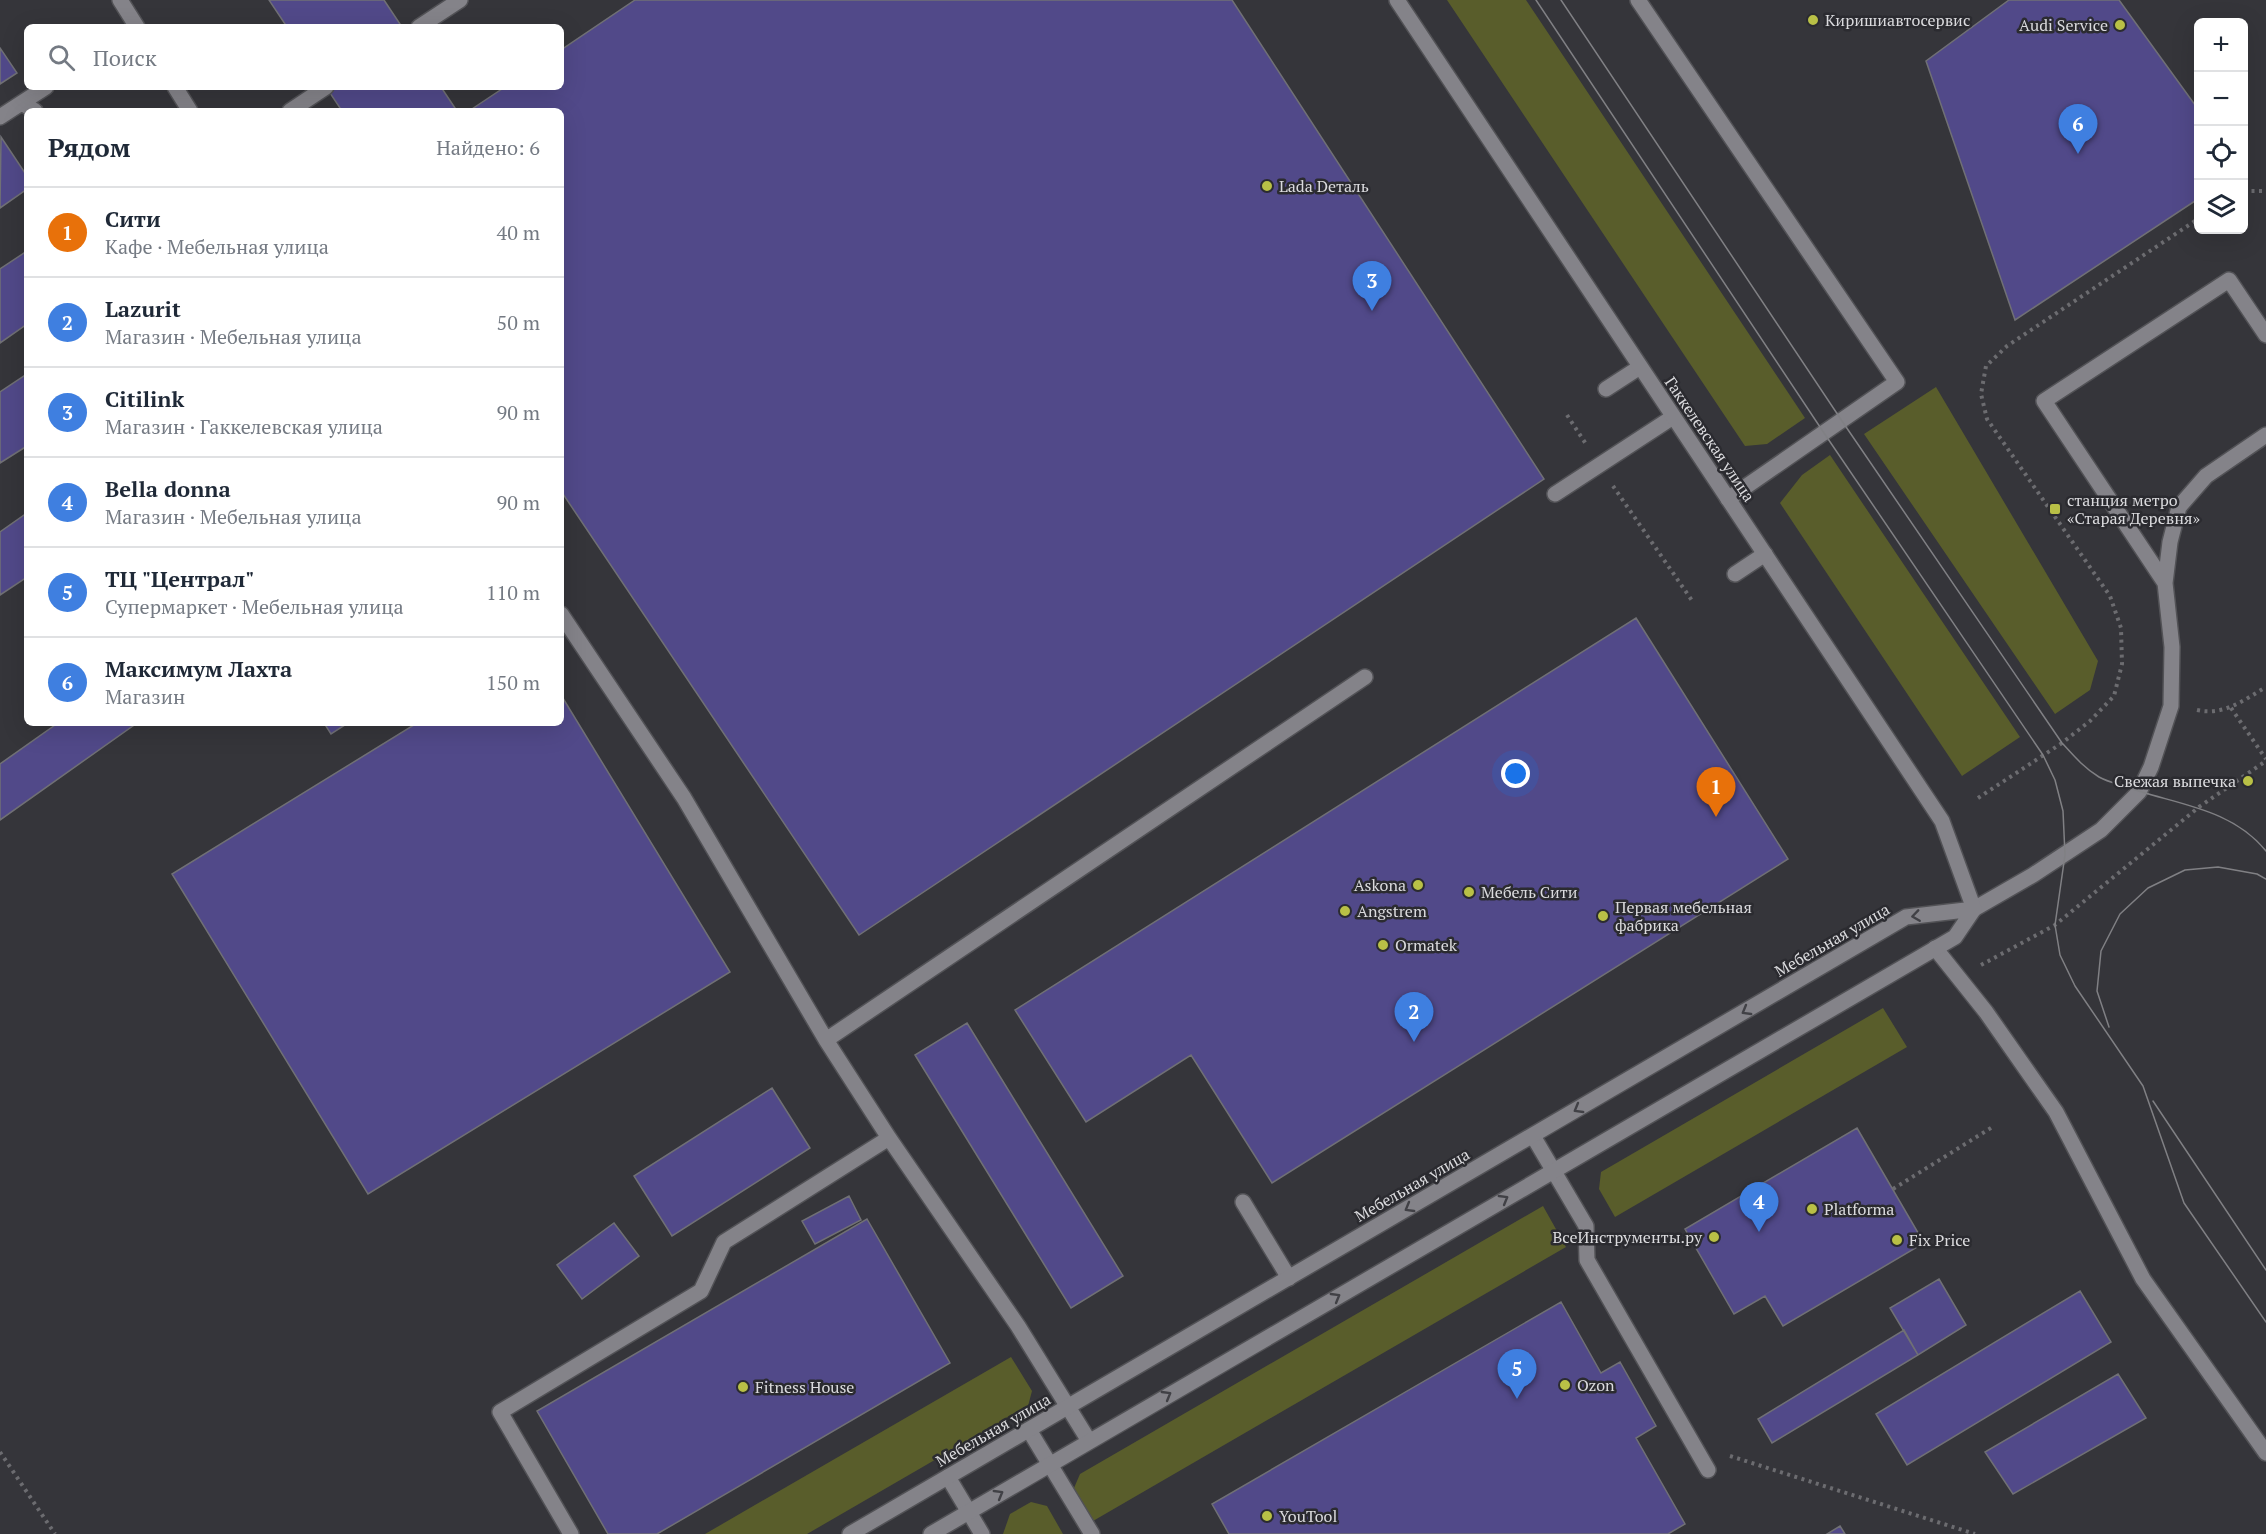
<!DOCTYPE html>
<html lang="ru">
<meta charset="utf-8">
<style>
:root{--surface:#fff;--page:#f2f2f3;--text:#1f2937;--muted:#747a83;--line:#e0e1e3;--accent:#ea580c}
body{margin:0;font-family:"PT Serif",serif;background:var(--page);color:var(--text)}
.controls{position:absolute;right:18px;top:18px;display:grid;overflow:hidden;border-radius:9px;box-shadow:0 6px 24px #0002}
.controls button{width:54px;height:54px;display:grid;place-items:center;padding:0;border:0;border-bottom:2px solid var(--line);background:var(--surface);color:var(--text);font:30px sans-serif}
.you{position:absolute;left:1516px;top:774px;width:21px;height:21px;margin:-15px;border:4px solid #fff;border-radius:50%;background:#1a73e8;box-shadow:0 0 0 9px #1a73e833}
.badge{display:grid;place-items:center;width:39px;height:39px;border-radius:50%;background:var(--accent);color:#fff;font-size:20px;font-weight:700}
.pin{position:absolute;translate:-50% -50px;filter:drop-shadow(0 2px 3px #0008)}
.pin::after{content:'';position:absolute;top:32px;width:21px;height:18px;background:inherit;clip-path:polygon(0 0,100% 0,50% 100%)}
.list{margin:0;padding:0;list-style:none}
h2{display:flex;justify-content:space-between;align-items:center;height:78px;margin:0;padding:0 24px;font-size:26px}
h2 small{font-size:20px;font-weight:400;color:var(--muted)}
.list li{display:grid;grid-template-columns:39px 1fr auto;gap:18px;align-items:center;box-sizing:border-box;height:90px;padding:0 24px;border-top:2px solid var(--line)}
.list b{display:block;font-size:22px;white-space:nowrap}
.list p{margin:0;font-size:20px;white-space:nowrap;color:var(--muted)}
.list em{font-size:20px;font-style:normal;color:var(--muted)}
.icon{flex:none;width:33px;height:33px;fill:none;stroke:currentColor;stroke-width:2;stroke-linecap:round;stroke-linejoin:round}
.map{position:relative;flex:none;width:2266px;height:1534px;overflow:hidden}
.search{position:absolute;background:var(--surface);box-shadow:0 6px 24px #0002;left:24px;top:24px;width:540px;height:66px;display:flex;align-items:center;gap:15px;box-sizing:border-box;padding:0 21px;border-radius:9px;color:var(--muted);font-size:22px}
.panel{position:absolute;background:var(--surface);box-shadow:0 6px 24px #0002;left:24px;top:108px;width:540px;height:618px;border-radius:9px}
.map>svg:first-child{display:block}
</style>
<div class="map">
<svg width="2266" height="1534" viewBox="0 0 2266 1534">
<rect width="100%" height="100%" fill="#35353a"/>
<!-- green -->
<path fill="#595d2b" d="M1447 0H1526L1805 418 1767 444 1745 446Z
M1936 387 2098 661 2090 690 2055 714 1864 434Z
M1830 455 2020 737 1962 776 1780 503 1802 475Z
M1883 1008 1907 1047 1615 1217 1599 1189 1601 1172Z
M1543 1206 1566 1247 1093 1521 1074 1488 1080 1474Z
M1011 1357 1032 1391 1028 1406 807 1534H705Z
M1031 1502 1047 1506 1063 1534H1003L1010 1514Z"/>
<!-- building -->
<path fill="#514989" stroke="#707075" stroke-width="1.5" d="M269 0H384L402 27H287Z
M635 0H1232L1544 479 859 935 561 491V111H469L505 87H561V50Z
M2009 0H2119L2198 109V199L2015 320 1926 61Z
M0 48 17 73 0 84Z
M326 87H441L457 111H342Z
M1 137 27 176V189L0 208Z
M27 251V324L0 343V269Z
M27 374V446L0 463V392Z
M27 513V577L0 595V532Z
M1636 618 1788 859 1272 1183 1191 1055 1086 1122 1015 1010Z
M561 695 730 972 368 1194 172 874 417 723H561Z
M58 723H137L0 820V764Z
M324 723H348L331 734Z
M967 1023 1123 1276 1071 1308 915 1055Z
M772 1088 810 1148 672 1236 634 1176Z
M1857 1128 1924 1243 1783 1326 1765 1296 1734 1314 1685 1229Z
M849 1196 861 1220 815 1244 802 1221Z
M867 1219 950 1363 657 1534H608L537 1411Z
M614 1223 639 1256 582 1299 557 1265Z
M1939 1279 1966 1325 1918 1355 1890 1308Z
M2080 1291 2111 1342 1907 1465 1876 1414Z
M1561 1302 1601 1373 1620 1362 1656 1426 1636 1438 1685 1524 1668 1534H1229L1212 1504Z
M1904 1330 1918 1355 1772 1443 1758 1419Z
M2118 1374 2146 1418 2013 1494 1985 1452Z
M1840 1526 1845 1534H1827Z"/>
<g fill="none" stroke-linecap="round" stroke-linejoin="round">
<defs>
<path id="service" d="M120 0 137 27
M1638 0 1897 382 1728 499
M419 27 460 0
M175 87 190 111
M22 103 35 111
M290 111 326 87
M0 117 46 87
M1606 389 1640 367
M1555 494 1673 417
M1735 574 1765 554
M2165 583 2044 401 2229 280 2266 335
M561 614 684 798 826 1040 889 1138 1018 1326 1089 1441
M1974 909 2033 875 2101 830 2139 792 2151 767 2171 706 2172 647 2165 583 2170 542 2179 507 2206 476 2266 435
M1935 948 1986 1012 2056 1112 2143 1279 2266 1453
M826 1040 1365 677
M1533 1136 1586 1226 1587 1260 1708 1470
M1243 1202 1289 1278
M1029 1430 1092 1534
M948 1477 982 1534
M571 1534 500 1412 701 1291 724 1242 889 1138"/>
<path id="tertiary" d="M1397 0 1942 821 1974 909
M850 1534 1906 917 1974 909
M931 1534 1955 937 1974 909"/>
</defs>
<!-- service casing -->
<use href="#service" stroke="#525256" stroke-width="18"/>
<!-- tertiary casing -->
<use href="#tertiary" stroke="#525256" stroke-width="18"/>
<!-- path -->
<path stroke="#6c6c70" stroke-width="4" stroke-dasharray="3 4.5" stroke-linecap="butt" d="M2244 191H2266
M1567 415 1586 444
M1613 486 1693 602
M2231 708 2266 759
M2197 710C2224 716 2244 700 2266 687
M1978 798 2062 743 2090 721 2114 696 2122 664 2121 628 2110 596 1987 419 1981 394 1986 366 2007 346 2198 219
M1981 965 2055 925 2199 807 2266 761
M1893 1189 1994 1126
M0 1452 55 1534
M1730 1456 1975 1534"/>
<!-- service -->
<use href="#service" stroke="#848389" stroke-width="15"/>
<!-- tertiary -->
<use href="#tertiary" stroke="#848389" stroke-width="15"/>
<!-- tram -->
<path stroke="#808084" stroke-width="1.5" d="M1536 0 1824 433 2043 755 2055 780 2063 811 2065 855 2055 925 2060 955 2075 986 2143 1086 2184 1203 2266 1322
M1561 0 1842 421 2062 743C2073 755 2084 768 2099 777 2106 781 2114 783 2121 785 2170 804 2230 806 2266 851
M2109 1027 2097 991 2101 951 2120 914 2148 888 2185 870 2218 867 2257 874 2266 879
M2153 1101 2266 1270"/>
</g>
<!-- one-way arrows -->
<defs><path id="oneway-chevron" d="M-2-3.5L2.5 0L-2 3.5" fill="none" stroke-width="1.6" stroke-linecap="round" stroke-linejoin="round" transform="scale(1.5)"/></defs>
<g stroke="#414146">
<use href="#oneway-chevron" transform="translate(1916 916) rotate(172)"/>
<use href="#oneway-chevron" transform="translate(1746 1011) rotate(150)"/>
<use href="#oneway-chevron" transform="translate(1578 1109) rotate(150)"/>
<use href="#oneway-chevron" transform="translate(1504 1199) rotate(-30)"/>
<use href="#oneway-chevron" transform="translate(1409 1208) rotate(150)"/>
<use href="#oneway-chevron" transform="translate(1336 1297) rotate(-30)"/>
<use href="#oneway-chevron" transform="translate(1167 1395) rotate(-30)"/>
<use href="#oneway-chevron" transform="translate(999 1494) rotate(-30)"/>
</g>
<!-- markers -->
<g fill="#b9c046" stroke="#2b2b30" stroke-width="2">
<circle cx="1813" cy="20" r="6"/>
<circle cx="2120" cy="25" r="6"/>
<circle cx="1267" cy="186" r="6"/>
<rect x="2049" y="503" width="12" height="12" rx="3"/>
<circle cx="2248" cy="781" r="6"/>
<circle cx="1418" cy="885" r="6"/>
<circle cx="1469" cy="892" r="6"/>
<circle cx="1345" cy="911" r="6"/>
<circle cx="1603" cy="916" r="6"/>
<circle cx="1383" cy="945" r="6"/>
<circle cx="1812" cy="1209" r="6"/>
<circle cx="1714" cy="1237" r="6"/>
<circle cx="1897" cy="1240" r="6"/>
<circle cx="1565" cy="1385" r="6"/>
<circle cx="743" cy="1387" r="6"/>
<circle cx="1267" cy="1516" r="6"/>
</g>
<g text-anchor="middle" stroke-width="5" stroke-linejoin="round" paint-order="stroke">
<!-- poi labels -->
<g font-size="16" fill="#dbdbde" stroke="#2b2b30" text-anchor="start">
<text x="1825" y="26">Киришиавтосервис</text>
<text x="2108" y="31" text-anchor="end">Audi Service</text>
<text x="1279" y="192">Lada Dеталь</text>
<text x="2067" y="506">станция метро<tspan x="2067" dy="18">«Старая Деревня»</tspan></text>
<text x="2236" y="787" text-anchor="end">Свежая выпечка</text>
<text x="1406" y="891" text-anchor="end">Askona</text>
<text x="1481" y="898">Мебель Сити</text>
<text x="1615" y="913">Первая мебельная<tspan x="1615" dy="18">фабрика</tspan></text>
<text x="1357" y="917">Angstrem</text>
<text x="1395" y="951">Ormatek</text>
<text x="1824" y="1215">Platforma</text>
<text x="1702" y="1243" text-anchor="end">ВсеИнструменты.ру</text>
<text x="1909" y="1246">Fix Price</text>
<text x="1577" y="1391">Ozon</text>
<text x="755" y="1393">Fitness House</text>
<text x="1279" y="1522">YouTool</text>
</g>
<!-- street labels -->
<g font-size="16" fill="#dbdbde" stroke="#2b2b30">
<text transform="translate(1710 439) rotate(56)" y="6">Гаккелевская улица</text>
<text transform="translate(1832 940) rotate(-30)" y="6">Мебельная улица</text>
<text transform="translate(1412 1185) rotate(-30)" y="6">Мебельная улица</text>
<text transform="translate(993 1430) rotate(-30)" y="6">Мебельная улица</text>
</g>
</g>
</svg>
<div class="controls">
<button>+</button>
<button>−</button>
<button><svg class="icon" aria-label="locate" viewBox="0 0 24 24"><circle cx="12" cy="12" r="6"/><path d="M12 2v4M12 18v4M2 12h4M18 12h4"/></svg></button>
<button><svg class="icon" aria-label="layers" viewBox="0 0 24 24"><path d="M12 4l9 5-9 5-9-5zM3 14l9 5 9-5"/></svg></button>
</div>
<div class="you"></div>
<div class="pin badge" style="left:1716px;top:817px;background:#e8710a">1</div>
<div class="pin badge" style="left:1414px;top:1042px;background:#3f7fe0">2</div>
<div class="pin badge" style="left:1372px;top:311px;background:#3f7fe0">3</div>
<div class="pin badge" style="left:1759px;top:1232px;background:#3f7fe0">4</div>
<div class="pin badge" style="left:1517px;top:1399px;background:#3f7fe0">5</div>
<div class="pin badge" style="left:2078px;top:154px;background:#3f7fe0">6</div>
<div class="search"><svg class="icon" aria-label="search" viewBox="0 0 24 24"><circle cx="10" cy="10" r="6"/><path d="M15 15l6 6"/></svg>Поиск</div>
<section class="panel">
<h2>Рядом<small>Найдено: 6</small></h2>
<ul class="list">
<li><span class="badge" style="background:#e8710a">1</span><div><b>Сити</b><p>Кафе · Мебельная улица</p></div><em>40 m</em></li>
<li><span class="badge" style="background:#3f7fe0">2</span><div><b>Lazurit</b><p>Магазин · Мебельная улица</p></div><em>50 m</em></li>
<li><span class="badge" style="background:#3f7fe0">3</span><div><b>Citilink</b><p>Магазин · Гаккелевская улица</p></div><em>90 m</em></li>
<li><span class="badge" style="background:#3f7fe0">4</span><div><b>Bella donna</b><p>Магазин · Мебельная улица</p></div><em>90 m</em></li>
<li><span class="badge" style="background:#3f7fe0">5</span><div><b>ТЦ &quot;Централ&quot;</b><p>Супермаркет · Мебельная улица</p></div><em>110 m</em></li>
<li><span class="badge" style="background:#3f7fe0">6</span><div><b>Максимум Лахта</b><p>Магазин</p></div><em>150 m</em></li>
</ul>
</section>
</div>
